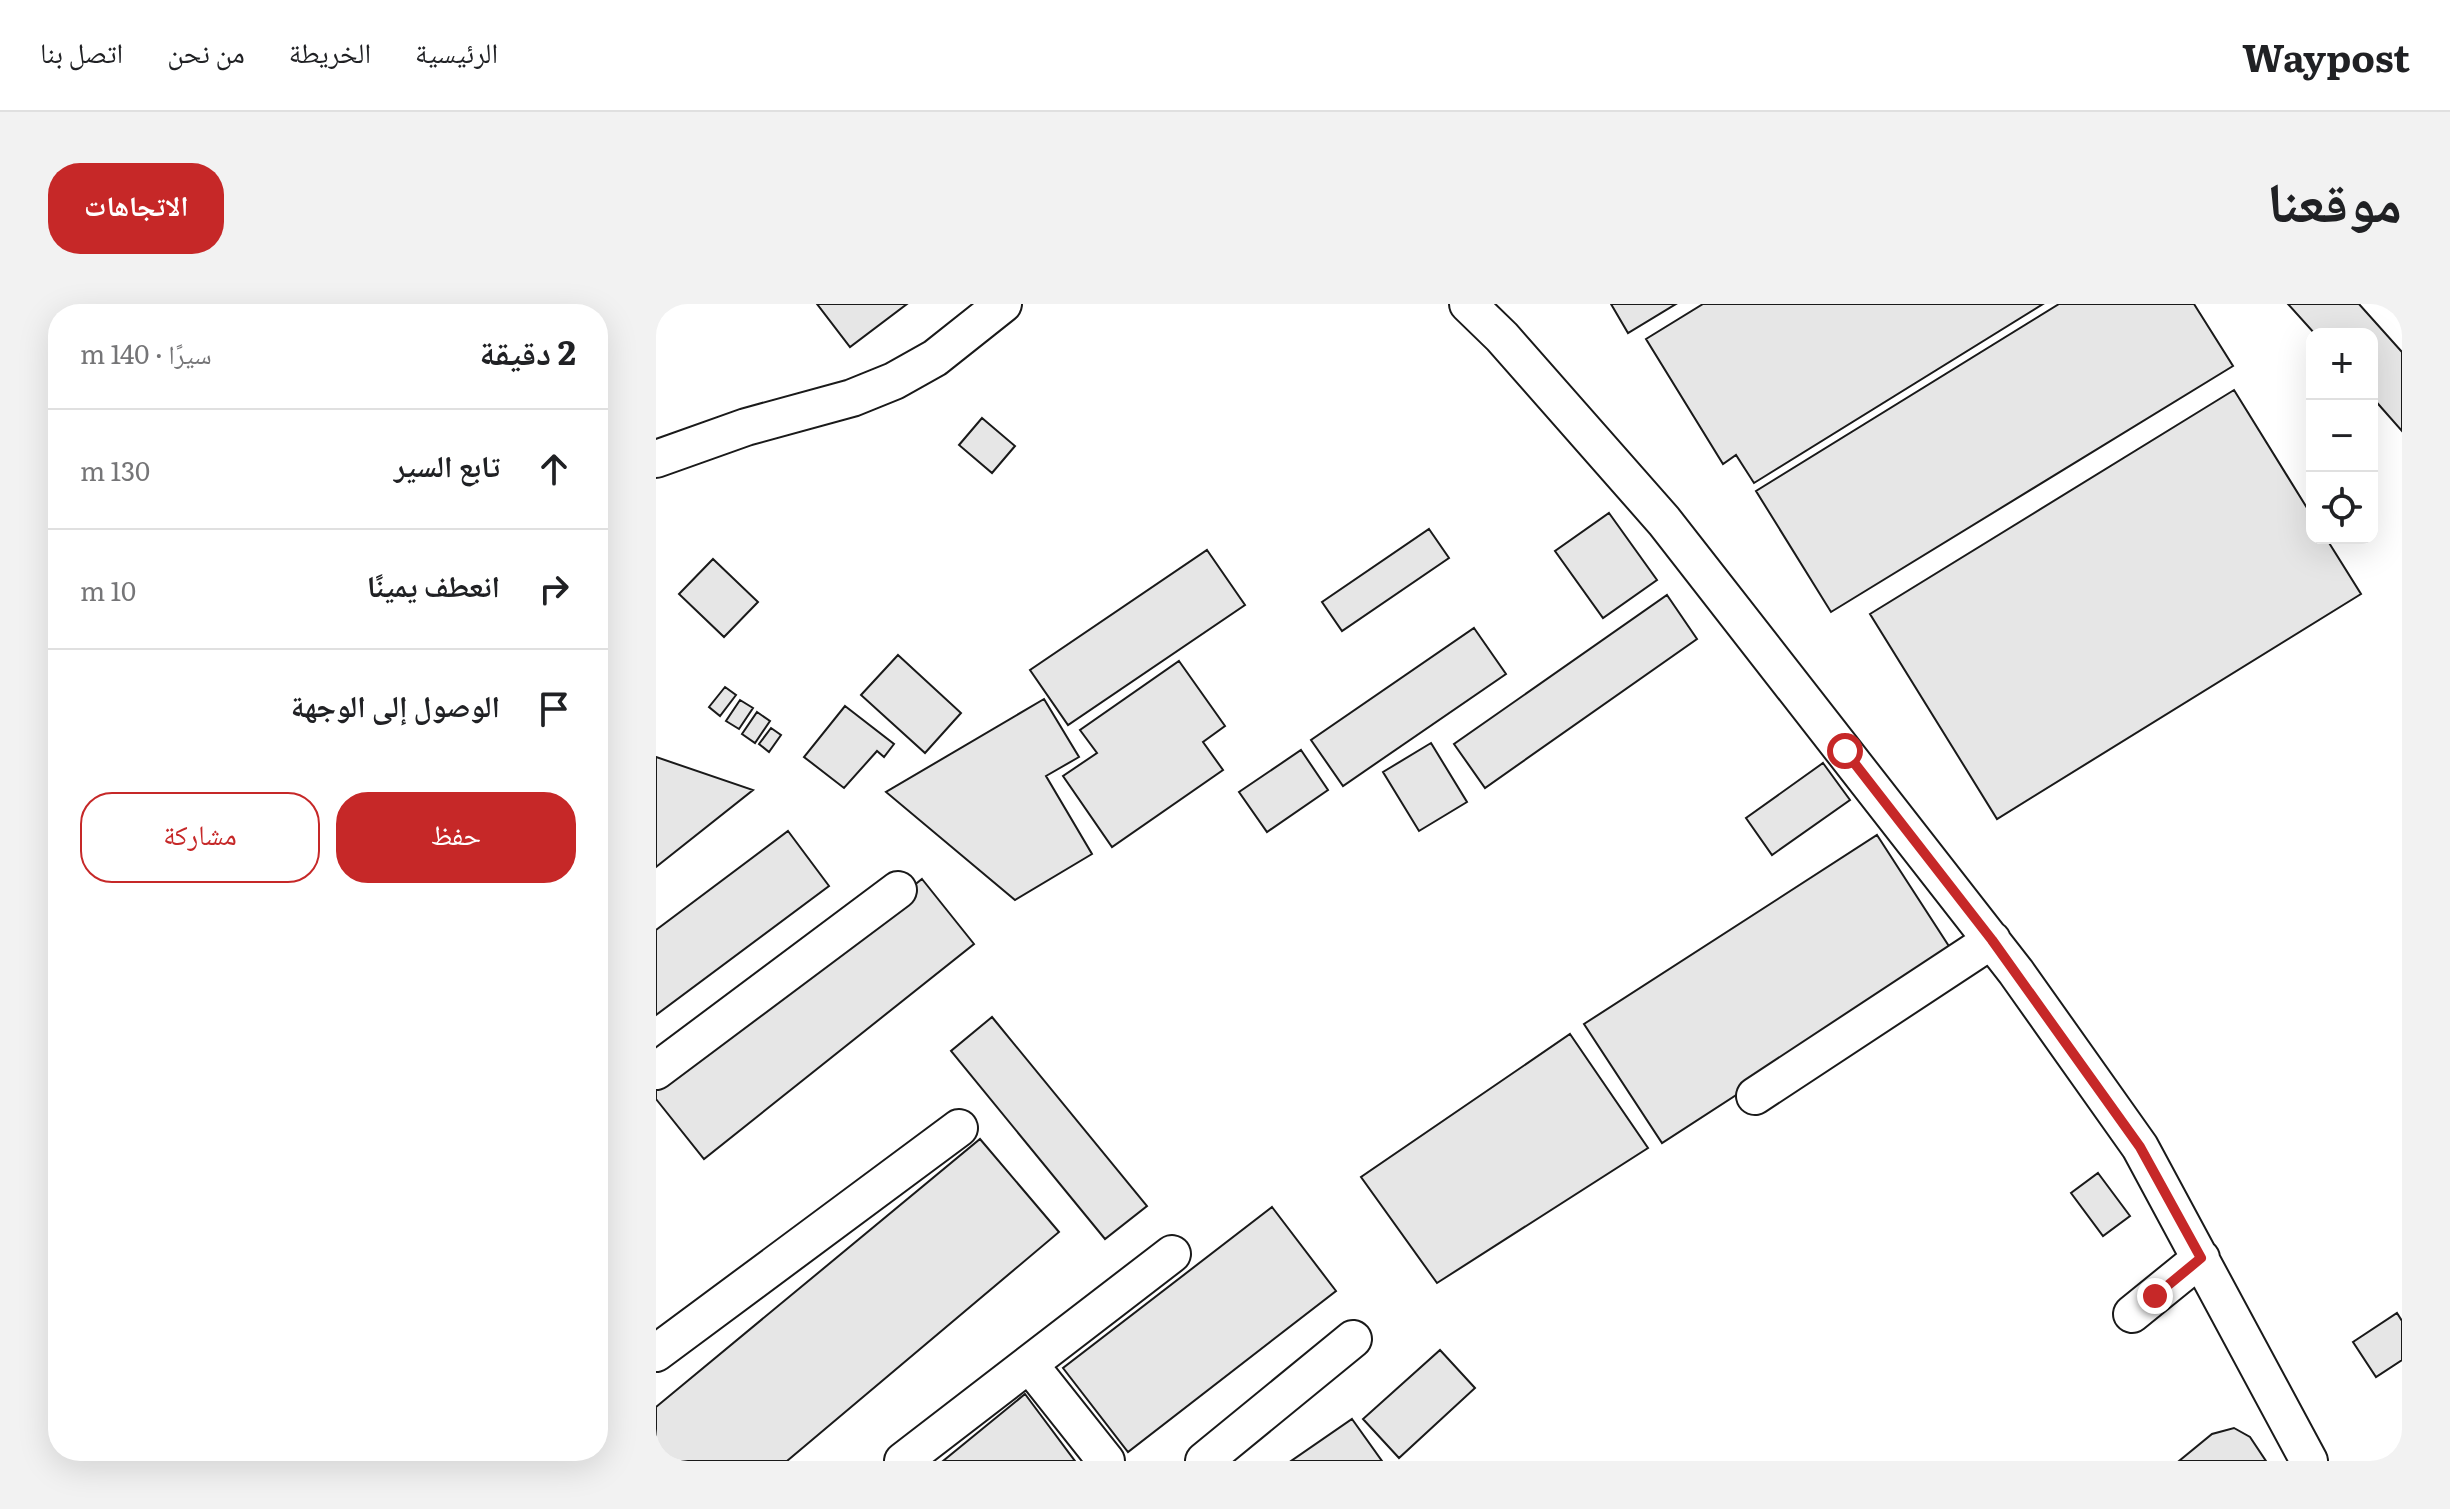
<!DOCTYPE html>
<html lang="ar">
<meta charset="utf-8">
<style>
:root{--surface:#fff;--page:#f2f2f2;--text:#202124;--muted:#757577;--line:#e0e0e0;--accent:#c62828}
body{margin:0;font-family:Literata,"Noto Naskh Arabic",serif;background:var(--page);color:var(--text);direction:rtl}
.controls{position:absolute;right:24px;top:24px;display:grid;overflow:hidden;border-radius:16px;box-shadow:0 8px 32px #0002}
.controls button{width:72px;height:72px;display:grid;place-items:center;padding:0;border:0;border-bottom:2px solid var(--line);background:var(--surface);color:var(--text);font:40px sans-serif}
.stop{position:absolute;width:24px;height:24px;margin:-18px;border:6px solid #c62828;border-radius:50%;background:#fff}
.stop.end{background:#c62828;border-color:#fff;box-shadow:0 2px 8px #0008}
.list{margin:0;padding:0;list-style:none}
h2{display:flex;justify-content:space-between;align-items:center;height:104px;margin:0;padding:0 32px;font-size:34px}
h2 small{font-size:26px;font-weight:400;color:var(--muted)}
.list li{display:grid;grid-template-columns:52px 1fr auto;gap:24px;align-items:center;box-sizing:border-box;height:120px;padding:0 32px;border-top:2px solid var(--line)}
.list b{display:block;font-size:30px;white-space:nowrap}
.list em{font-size:26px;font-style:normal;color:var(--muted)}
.actions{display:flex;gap:16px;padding:24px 32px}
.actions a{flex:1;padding:18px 0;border:2px solid var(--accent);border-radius:32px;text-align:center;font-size:28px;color:var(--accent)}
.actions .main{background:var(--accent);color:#fff}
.icon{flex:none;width:44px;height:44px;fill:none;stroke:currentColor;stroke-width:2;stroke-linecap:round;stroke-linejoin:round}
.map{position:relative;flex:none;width:1746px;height:1157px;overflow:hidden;direction:ltr;border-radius:32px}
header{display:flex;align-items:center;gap:48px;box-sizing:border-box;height:112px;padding:0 40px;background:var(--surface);border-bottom:2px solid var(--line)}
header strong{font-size:38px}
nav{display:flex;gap:44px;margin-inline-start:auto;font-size:28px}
.intro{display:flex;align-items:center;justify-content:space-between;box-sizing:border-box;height:192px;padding:0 48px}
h1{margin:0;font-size:56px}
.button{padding:20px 36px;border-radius:32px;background:var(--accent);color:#fff;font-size:28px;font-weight:700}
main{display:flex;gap:48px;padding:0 48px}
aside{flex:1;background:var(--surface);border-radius:32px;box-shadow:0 8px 32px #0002}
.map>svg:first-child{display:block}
</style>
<header>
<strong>Waypost</strong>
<nav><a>الرئيسية</a><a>الخريطة</a><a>من نحن</a><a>اتصل بنا</a></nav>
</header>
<div class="intro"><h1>موقعنا</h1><a class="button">الاتجاهات</a></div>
<main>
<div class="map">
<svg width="1746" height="1157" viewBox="0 0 1746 1157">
<rect width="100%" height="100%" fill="#fff"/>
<!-- building -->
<path fill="#e6e6e6" stroke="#1a1a1a" stroke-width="2" d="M161 0H251L194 43Z
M955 0H1020L972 29Z
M1047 0H1387L1098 179 1080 151 1067 160 990 35Z
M1403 0H1538L1577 62 1175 308 1100 187Z
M1632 0H1703L1746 48V127L1716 93V30H1659Z
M1578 86 1656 212V234H1670L1705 290 1341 515 1214 310Z
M326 114 359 142 336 169 303 141Z
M953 209 1001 276 947 314 899 247Z
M773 225 793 254 686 327 666 298Z
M551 246 589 301 412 421 374 366Z
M57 255 102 298 68 333 23 290Z
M1011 291 1041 335 829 484 798 440Z
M818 324 850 370 687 482 655 436Z
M242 351 305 409 269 449 205 391Z
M523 357 569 422 547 438 567 466 456 543 407 472 441 449 424 426Z
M69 383 80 391 64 412 53 403Z
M388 395 423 453 390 472 436 550 359 596 230 488Z
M84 396 97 404 83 425 70 417Z
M189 402 238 440 228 453 221 447 188 484 148 453Z
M101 408 114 417 99 439 86 430Z
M115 424 125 431 113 448 103 440Z
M775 439 811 498 763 527 727 468Z
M645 446 672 486 611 528 583 488Z
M0 453 97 486 0 563Z
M1167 459 1194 496 1116 551 1090 514Z
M132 527 173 582 0 711V626Z
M1221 531 1298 650 1006 839 928 720Z
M266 575 318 640 48 855 0 795V786Z
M336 713 491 902 449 935 295 747Z
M914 730 992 844 781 979 705 873Z
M324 835 403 928 131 1157H0V1103Z
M1442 869 1474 912 1447 932 1415 889Z
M616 903 680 987 472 1148 407 1064Z
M1741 1009 1746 1017V1056L1720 1073 1697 1038Z
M784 1046 819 1084 743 1154 707 1115Z
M369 1090 419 1157H287Z
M696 1115 726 1157H635Z
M1578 1124 1594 1133 1610 1157H1523L1556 1130Z"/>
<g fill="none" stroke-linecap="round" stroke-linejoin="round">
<defs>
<path id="minor" d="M812 0 846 33 1008 217 1360 668 1484 843 1653 1157
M0 155 90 123 196 94 238 77 279 54 347 0
M0 767 242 586
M1099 792 1336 636
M1476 1010 1545 954
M0 1049 303 824
M373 1060 450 1157
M247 1157 516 950
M548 1157 697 1035"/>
</defs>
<!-- minor casing -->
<use href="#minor" stroke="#1a1a1a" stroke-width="40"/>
<!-- minor -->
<use href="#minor" stroke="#fff" stroke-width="36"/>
</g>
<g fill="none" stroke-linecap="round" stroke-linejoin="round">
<!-- route -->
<path stroke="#c62828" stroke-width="10" d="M1189 447 1336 636 1484 843 1545 954 1499 992"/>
</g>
</svg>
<div class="controls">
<button>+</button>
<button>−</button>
<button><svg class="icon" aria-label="locate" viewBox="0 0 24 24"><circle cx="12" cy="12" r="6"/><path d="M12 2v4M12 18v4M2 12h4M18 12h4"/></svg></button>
</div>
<div class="stop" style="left:1189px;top:447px"></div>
<div class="stop end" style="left:1499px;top:992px"></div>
</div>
<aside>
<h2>2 دقيقة<small>سيرًا · 140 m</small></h2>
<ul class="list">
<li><svg class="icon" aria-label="ahead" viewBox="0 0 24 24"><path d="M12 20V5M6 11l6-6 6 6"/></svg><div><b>تابع السير</b></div><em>130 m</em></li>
<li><svg class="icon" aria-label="right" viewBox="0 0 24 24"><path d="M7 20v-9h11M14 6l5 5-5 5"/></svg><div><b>انعطف يمينًا</b></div><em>10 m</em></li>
<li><svg class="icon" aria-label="arrive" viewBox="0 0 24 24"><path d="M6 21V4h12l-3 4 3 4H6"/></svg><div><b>الوصول إلى الوجهة</b></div></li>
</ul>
<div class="actions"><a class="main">حفظ</a><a>مشاركة</a></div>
</aside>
</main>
